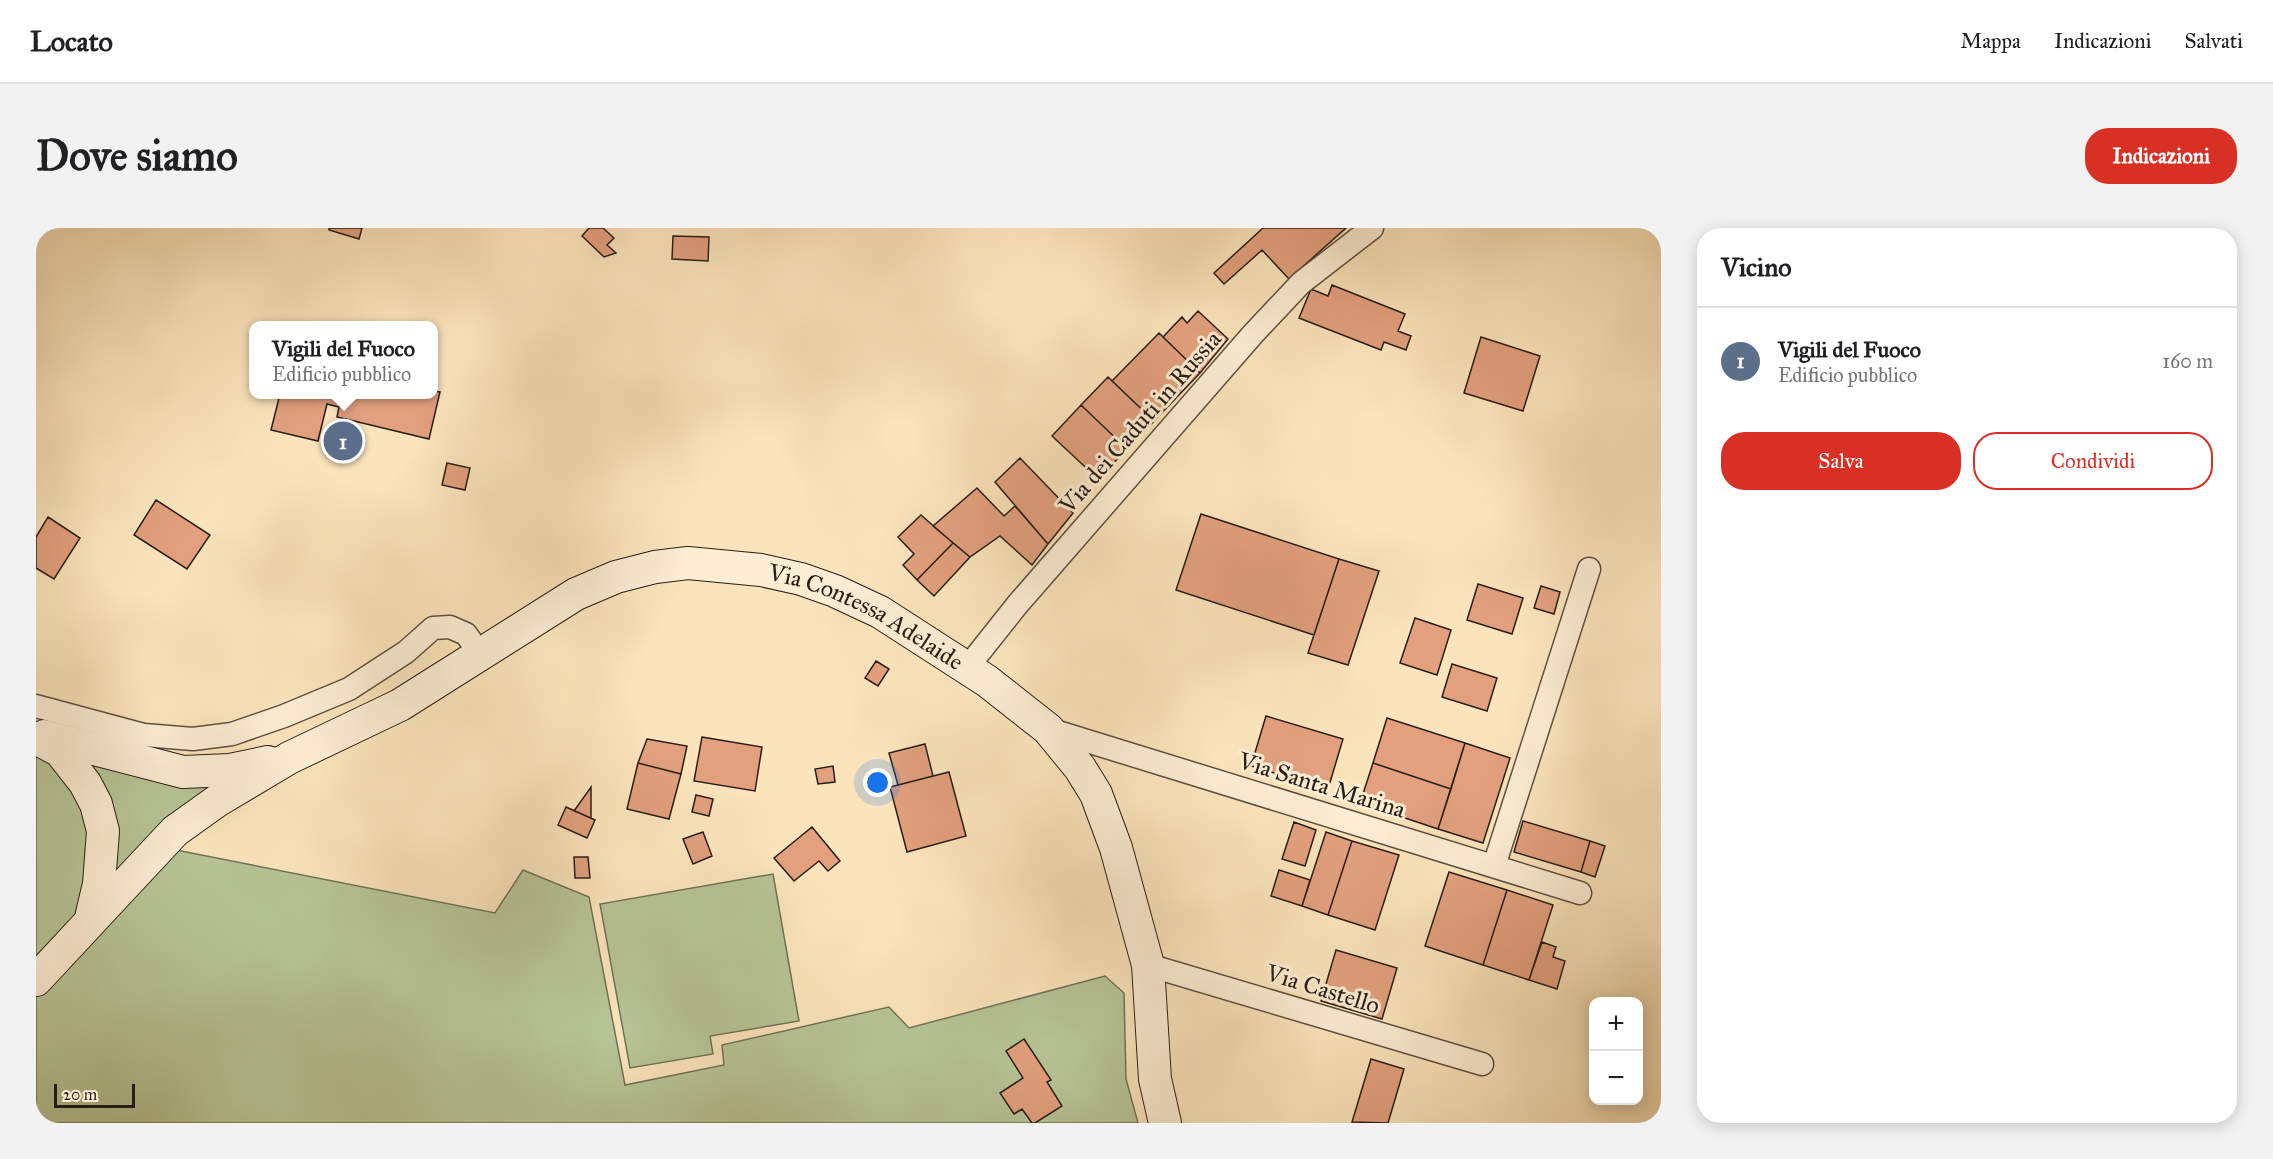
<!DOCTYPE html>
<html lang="it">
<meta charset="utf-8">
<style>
:root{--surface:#fff;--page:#f2f2f2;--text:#202124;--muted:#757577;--line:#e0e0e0;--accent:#d93025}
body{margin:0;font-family:"IM FELL Great Primer",serif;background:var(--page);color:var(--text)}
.controls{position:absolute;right:18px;bottom:18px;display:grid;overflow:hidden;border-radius:12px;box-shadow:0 3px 15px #0003}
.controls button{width:54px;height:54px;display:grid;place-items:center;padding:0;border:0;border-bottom:2px solid var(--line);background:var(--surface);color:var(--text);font:30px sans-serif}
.scale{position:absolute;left:18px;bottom:15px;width:81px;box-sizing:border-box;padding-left:6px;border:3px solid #281e16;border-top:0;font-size:16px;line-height:21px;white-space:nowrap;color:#281e16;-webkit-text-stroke:4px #fcedd3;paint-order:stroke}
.you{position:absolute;left:842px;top:555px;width:21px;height:21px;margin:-15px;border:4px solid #fff;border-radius:50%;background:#1a73e8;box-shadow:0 0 0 9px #1a73e833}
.badge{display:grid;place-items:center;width:39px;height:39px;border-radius:50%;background:var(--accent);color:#fff;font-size:20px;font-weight:700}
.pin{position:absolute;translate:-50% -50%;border:3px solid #fff;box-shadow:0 2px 6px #0006}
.popup{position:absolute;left:213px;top:93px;width:189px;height:78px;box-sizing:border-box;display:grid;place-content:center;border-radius:12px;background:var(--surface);filter:drop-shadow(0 2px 4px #0005);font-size:20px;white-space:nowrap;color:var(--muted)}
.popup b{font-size:22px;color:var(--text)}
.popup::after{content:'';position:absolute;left:50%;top:100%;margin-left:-12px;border:12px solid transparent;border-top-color:var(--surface)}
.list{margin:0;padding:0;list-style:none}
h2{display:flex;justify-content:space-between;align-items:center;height:78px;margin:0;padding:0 24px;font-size:26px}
h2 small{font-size:20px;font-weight:400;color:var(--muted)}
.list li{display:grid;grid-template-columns:39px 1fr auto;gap:18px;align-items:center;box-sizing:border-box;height:108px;padding:0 24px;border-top:2px solid var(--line)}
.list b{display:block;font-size:22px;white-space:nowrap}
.list p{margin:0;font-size:20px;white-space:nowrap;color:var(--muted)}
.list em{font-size:20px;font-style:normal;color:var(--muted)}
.actions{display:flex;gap:12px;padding:18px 24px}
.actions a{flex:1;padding:14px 0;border:2px solid var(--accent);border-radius:24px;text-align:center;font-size:21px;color:var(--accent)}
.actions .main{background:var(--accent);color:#fff}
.map{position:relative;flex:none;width:1625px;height:895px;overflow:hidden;border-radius:24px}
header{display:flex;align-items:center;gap:36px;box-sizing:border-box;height:84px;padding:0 30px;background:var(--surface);border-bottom:2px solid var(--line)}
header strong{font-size:28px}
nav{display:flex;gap:33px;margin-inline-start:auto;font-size:21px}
.intro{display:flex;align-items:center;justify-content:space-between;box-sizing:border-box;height:144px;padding:0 36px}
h1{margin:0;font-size:42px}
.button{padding:15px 27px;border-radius:24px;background:var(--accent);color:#fff;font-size:21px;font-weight:700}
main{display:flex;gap:36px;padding:0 36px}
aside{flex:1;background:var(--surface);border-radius:24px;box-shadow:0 3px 15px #0003}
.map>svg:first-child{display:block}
</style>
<header>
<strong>Locato</strong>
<nav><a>Mappa</a><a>Indicazioni</a><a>Salvati</a></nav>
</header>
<div class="intro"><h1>Dove siamo</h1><a class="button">Indicazioni</a></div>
<main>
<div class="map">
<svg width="1625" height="895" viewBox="0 0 1625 895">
<rect width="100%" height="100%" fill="#fbe4bc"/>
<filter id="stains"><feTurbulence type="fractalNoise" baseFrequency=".00333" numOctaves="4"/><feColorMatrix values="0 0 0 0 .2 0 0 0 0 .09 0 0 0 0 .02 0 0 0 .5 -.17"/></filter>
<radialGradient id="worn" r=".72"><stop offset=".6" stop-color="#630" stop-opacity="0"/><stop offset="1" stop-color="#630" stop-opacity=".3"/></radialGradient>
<!-- green -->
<path fill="#b7c596" stroke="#707256" stroke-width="1.5" d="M0 524 9 529 46 575 55 625 42 686 0 732Z
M47 529 191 556 70 666Z
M140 622 459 685 487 642 553 669 589 857 688 837 686 817 853 779 873 800 1069 748 1088 765 1090 851 1102 895H0V768Z
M737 646 763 793 674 808 677 826 594 840 564 676Z"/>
<!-- building -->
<path fill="#e2a07e" stroke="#281e16" stroke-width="1.5" d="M293 0H326L323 11 293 2Z
M553 0H567L578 10 571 17 580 25 568 29 546 8Z
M1227 0H1310L1253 51 1226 22 1188 56 1178 45Z
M637 8 673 9 672 33 636 31Z
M1296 57 1369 86 1362 103 1375 108 1370 122 1348 114 1345 122 1263 90 1275 61 1292 68Z
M1162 83 1192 111 1164 145 1127 109 1146 89 1151 95Z
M1123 105 1164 145 1118 193 1076 153Z
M1445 109 1504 128 1487 183 1428 165Z
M1072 149 1118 193 1091 221 1045 177Z
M397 163 404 164 393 211 301 189 303 179 291 176 282 213 235 202 244 166H397Z
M1045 177 1091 221 1062 251 1016 208Z
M984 230 1037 285 1012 316 959 254Z
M411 235 434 240 429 262 406 257Z
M941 260 968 288 979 278 1012 316 996 337 964 308 934 329 897 298Z
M120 272 174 307 151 341 98 307Z
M1165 286 1303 331 1278 407 1140 362Z
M885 287 917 315 881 352 867 337 878 326 862 309Z
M12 289 44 310 18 351 0 340V309Z
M917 315 934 329 898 368 881 352Z
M1303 331 1343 343 1312 437 1272 425Z
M1442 356 1487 370 1476 406 1431 392Z
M1505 358 1524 364 1518 386 1498 380Z
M1379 390 1415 402 1401 447 1364 435Z
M840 433 853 441 842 458 829 450Z
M1416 436 1461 450 1451 483 1406 469Z
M1230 488 1307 511 1292 561 1215 538Z
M1351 490 1429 515 1415 561 1337 535Z
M666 509 726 519 719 563 658 553Z
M611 511 651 518 645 546 602 535Z
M1429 515 1474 530 1447 615 1402 601Z
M889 516 897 548 862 557 853 525Z
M602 535 645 546 633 591 591 581Z
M1337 535 1415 561 1402 601 1324 575Z
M797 538 799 554 782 556 779 541Z
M913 544 930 608 871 624 854 559Z
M555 559V590L538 583Z
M660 567 677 571 673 588 656 584Z
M530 579 559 592 551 610 522 597Z
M1487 593 1554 613 1545 644 1478 624Z
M1258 594 1280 602 1269 638 1246 631Z
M776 599 804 633 792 643 783 633 758 653 738 630Z
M667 604 676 628 657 636 647 611Z
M1290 604 1316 613 1292 687 1266 678Z
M1316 613 1363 627 1339 702 1292 687Z
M1554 613 1569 618 1559 649 1545 644Z
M538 629H552L554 650H539Z
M1243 642 1274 652 1266 678 1235 668Z
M1413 644 1471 662 1447 737 1389 718Z
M1471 662 1517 677 1493 752 1447 737Z
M1506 714 1520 719 1517 729 1529 733 1521 761 1493 752Z
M1300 722 1361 740 1346 791 1285 773Z
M988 811 1015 852 1011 854 1026 878 999 895H996L986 881 978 886 964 865 987 850 970 823Z
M1335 831 1368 841 1352 895 1316 894Z"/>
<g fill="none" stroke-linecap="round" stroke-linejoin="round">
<defs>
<path id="street" d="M931 440 981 377 1217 106 1265 55 1336 0
M0 478 108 507 157 511 196 506 248 488 313 461 370 424 397 400 414 399 430 406 444 426
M1012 501 1544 665
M1458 638 1553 341
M1112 737 1446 836"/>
<g id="secondary">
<path d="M8 508 147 544 194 542 232 534"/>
<path d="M0 510 24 523 49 555 60 576 67 603 63 656 54 694 0 752"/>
<path id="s1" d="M54 694 139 603 181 573 253 530 364 477 540 366 580 349 619 339 652 335 725 342 765 351 799 363 844 384 951 453 1012 501 1044 540 1060 566 1080 620 1112 737 1119 851 1129 895"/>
</g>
</defs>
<!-- street casing -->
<use href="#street" stroke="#5d5040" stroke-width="25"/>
<!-- secondary casing -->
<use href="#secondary" stroke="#281e16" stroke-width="34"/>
<!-- street -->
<use href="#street" stroke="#fcedd3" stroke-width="22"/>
<!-- secondary -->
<use href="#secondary" stroke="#fcedd3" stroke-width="32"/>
</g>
<g text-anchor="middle" stroke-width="6" stroke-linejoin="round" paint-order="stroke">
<!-- street labels -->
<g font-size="24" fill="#281e16" stroke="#fcedd3">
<text transform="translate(1104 194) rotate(-49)" y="8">Via dei Caduti in Russia</text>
<text dy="8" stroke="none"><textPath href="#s1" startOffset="897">Via Contessa Adelaide</textPath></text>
<text transform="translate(1286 557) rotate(17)" y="8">Via Santa Marina</text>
<text transform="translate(1287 761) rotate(17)" y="8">Via Castello</text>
</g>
</g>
<rect width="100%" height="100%" filter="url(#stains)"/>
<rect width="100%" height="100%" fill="url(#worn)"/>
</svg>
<div class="controls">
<button>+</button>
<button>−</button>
</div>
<div class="scale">20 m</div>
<div class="you"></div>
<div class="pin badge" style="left:307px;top:213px;background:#5c6f8a">1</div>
<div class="popup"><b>Vigili del Fuoco</b>Edificio pubblico</div>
</div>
<aside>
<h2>Vicino<small></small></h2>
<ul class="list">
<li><span class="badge" style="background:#5c6f8a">1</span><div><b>Vigili del Fuoco</b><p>Edificio pubblico</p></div><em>160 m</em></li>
</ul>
<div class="actions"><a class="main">Salva</a><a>Condividi</a></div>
</aside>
</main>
